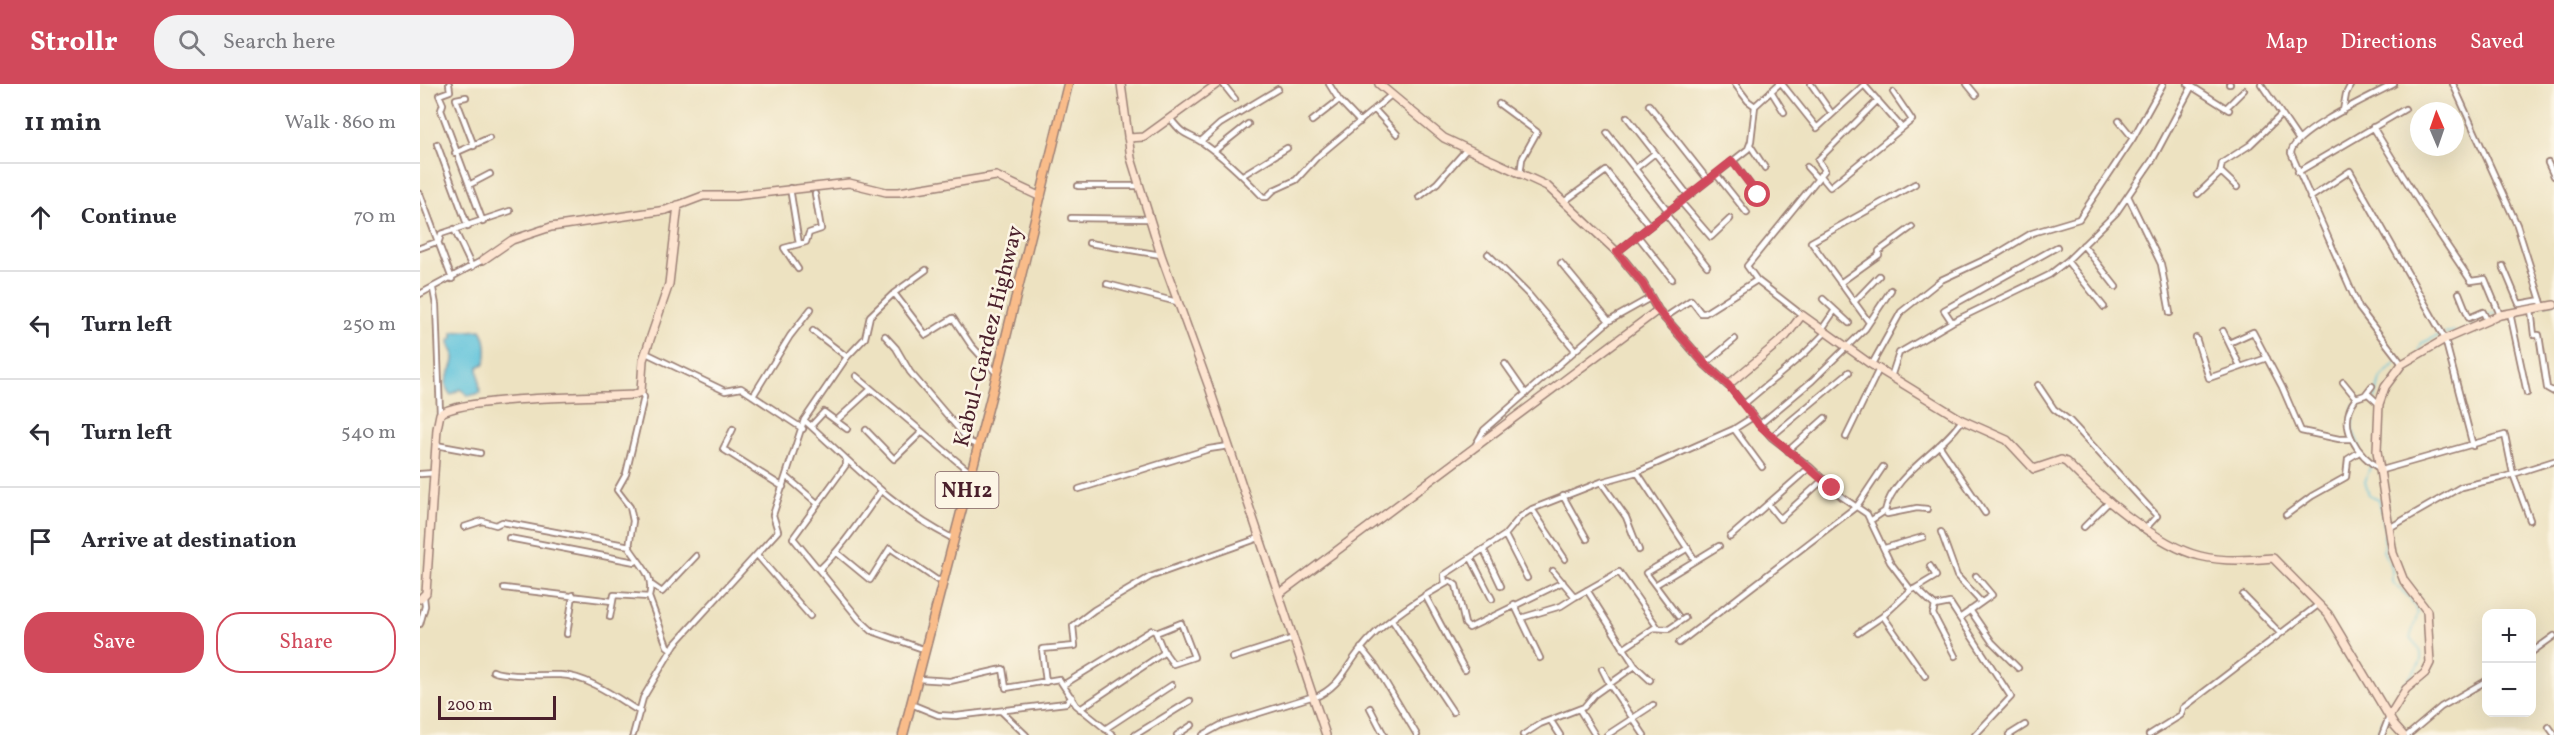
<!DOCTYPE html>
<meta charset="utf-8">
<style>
:root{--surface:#fff;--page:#f2f2f3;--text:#2b2b33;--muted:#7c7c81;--line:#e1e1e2;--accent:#d1495b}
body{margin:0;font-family:Vollkorn,serif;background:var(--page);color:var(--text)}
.controls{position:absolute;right:18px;bottom:18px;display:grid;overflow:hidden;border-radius:12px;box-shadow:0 6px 24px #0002}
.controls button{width:54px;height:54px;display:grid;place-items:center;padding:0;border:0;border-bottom:2px solid var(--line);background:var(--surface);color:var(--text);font:30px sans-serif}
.compass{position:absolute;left:1990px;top:18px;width:54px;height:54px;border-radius:50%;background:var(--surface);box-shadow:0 6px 24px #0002;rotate:358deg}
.scale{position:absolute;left:18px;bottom:15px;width:118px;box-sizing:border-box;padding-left:6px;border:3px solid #4a1f2b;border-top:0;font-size:16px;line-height:21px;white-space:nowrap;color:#4a1f2b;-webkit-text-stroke:4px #fcf5e5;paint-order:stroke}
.stop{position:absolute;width:18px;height:18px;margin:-14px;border:4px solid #d1495b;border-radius:50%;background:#fff}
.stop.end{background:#d1495b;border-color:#fff;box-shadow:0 2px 6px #0008}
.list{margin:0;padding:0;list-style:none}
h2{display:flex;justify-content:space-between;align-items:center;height:78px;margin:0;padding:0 24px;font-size:26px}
h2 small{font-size:20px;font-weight:400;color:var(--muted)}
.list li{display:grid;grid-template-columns:39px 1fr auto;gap:18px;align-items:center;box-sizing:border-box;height:108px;padding:0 24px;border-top:2px solid var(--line)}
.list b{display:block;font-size:22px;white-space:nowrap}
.list em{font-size:20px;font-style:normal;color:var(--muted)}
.actions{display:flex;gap:12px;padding:18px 24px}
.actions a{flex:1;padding:14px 0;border:2px solid var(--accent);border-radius:24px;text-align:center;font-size:21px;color:var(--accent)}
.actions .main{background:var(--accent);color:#fff}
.icon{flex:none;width:33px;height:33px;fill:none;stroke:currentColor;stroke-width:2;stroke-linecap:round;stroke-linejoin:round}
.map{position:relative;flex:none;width:2134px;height:651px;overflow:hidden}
header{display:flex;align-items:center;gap:36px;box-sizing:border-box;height:84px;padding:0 30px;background:var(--accent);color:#fff}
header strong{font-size:28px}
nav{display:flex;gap:33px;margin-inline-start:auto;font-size:21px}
.search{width:420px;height:54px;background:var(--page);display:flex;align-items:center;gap:15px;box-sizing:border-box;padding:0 21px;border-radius:24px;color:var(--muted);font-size:22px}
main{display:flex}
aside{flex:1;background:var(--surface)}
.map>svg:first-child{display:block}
</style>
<header>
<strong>Strollr</strong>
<div class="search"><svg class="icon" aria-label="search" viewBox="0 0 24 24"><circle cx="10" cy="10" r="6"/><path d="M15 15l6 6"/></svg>Search here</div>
<nav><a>Map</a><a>Directions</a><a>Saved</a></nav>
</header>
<main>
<aside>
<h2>11 min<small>Walk · 860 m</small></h2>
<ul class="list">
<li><svg class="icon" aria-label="ahead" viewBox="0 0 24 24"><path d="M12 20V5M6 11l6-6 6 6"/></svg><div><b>Continue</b></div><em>70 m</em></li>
<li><svg class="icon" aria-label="left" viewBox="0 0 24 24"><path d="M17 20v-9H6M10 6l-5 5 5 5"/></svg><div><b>Turn left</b></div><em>250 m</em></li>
<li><svg class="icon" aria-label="left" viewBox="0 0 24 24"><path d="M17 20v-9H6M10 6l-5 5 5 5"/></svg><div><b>Turn left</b></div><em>540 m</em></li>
<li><svg class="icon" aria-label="arrive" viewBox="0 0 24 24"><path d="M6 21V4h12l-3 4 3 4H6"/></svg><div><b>Arrive at destination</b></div></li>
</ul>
<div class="actions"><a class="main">Save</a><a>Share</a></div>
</aside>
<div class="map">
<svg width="2134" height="651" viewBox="0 0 2134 651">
<rect width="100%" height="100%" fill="#fcf5e5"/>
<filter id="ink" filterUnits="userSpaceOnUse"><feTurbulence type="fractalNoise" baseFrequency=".0167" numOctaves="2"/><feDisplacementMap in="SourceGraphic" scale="12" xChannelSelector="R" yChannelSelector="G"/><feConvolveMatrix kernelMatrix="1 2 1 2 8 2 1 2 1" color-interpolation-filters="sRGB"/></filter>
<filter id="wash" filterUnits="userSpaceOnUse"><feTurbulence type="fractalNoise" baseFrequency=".008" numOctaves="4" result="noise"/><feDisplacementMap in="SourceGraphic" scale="24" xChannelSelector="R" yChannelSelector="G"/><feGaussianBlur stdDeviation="1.35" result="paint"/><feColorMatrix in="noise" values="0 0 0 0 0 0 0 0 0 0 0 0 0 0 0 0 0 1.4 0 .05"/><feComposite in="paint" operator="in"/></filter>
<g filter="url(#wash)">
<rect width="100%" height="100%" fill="#ede2c1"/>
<!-- water -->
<path fill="#5dc2db" stroke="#547083" stroke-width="1.5" d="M61 246C67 255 67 267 65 279L58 283 60 309 49 312 40 305 31 311C17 296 37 286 34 271 33 266 29 263 29 257L33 254V248Z"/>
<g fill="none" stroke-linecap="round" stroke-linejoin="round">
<!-- stream -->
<path stroke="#5dc2db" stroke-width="1.5" d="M2125 219 2134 218
M2106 223 2120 219
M2050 241 2065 231 2078 229
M2025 250 2034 247
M1999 267 2002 259 2020 251
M1955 315 1960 295 1977 277
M1934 321 1932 345 1941 365
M1951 380 1945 398 1949 411 1959 415 1965 445 1963 467 1972 485V498L1990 514 1998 529 1990 554C1998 563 2004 567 2000 579L1968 623
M1957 651 1963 635"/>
</g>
</g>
<g filter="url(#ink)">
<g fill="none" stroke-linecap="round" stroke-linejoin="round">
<defs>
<path id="street" d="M29 0 30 7 19 11 23 20 21 26 63 138
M803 0 815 15
M909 0 919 16 940 38
M1315 0 1328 17 1335 22
M1362 0 1397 44 1445 0
M1391 0 1410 27
M1547 0 1556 11
M1768 0 1809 26
M1809 0H1810
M1841 0 1879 56
M1974 0C1955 10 1872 48 1871 69L1939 224 1982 280
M2033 0 2097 141 2123 223
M1444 1 1482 44
M1351 7 1364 28
M46 13 36 15 54 62
M1079 20 1117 48 1102 75 1100 91
M1229 21 1288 96
M1806 24 1824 6
M955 26 977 50
M1923 27 1926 10 1931 0
M1207 33 1268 111
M750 34C765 54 766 48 783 59 805 74 825 94 843 113H847L854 106 876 96 896 74 970 12
M892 37 919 16
M1699 37 1713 54
M1953 43 2012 139 2051 197 2065 195 2080 231
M1187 49 1248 127
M781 57 800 40 858 5
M17 60 48 143
M1330 61 1345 84
M794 67 828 40
M35 69 69 54
M1313 77 1338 111
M2128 79 2134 92
M1387 83 1397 94
M1215 85 1235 69
M1801 88 1817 103
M1878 88 1985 25
M1296 90 1327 129
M823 91 867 64
M1400 91 1410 103 1492 36 1473 8
M49 101 70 90
M658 102H720
M370 104 379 160 364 164 378 185
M0 110 32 195
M1778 110 1800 89 1802 79 1830 61 1860 32
M1708 112 1741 180 1750 229
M999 113 1017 99 1046 66
M1890 114 1930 87 2025 255 2053 362
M1145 117 1186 87 1229 141
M1260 117 1291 153 1310 135
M1245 129 1287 182
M651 134 730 135
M34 145 52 183
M1217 151 1252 195
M669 159 741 171
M379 160 386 158 389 149 401 145 395 110
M1663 161 1696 203
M0 164 19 157 21 150 90 127
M1197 168 1328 65 1331 57 1335 22 1359 0
M1068 170 1109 211 1155 266
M1647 177 1684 223
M1141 179 1189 237
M2083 182 2099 220 2121 216
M1420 199 1459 171V167L1492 143
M687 200 757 218
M13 205 16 221 20 330
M474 209 506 251 533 234 551 261 577 290
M2039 209 2049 234 2063 228 2067 236
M0 210 63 176
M1403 215 1429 239
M1434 218 1459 192
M2111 225 2114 251H2119L2127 304 2134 308
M2090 229 2107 309
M1382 231 1337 196 1327 182 1405 86 1398 76 1458 16
M1244 234 1271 216 1281 229H1285L1337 196
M1448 237 1391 158 1495 100
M1532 238 1524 226 1637 163
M1402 245 1415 226
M393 247 427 273
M1803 247 1820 282
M465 252 476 264 490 288 550 358 559 362
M1776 254 1789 294 1847 274
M1809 259 1833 248 1862 303 1881 347 1919 355H1931
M226 269 305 307 321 304 383 345
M1085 280 1106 310
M1285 280 1315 255
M1452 280 1481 228 1521 196 1577 170 1612 149 1659 135 1713 54 1743 0
M436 292 551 389
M1471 293 1479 269 1532 238 1629 191 1647 177 1696 129 1733 75 1772 2
M1923 298 1936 314
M1308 301 1351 353 1390 383 1422 413 1447 430 1470 478 1491 506 1496 504 1515 522 1530 519 1591 613 1555 651
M1618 301 1634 325 1650 337 1737 432 1726 444
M1952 302 1945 311 1936 314C1915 342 1938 372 1962 386L2085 351 2093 390 2110 436
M1947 309 1959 320
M333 312 370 252 391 225
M1324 320 1384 270 1406 248
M384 336C431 378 473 424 530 453L534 452
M417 336 451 305
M1339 341 1392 297 1445 245 1471 206
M391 342 404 328 427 345
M313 345 303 365 363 403
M1314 345 1342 383
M446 346 474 375 502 348
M1351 353 1429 288
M1426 353 1459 285
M1056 360 1064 346 1189 237 1230 214
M16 361 60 369
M1519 361 1565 429
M1368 367 1405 334
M426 377V381L373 454 439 535 452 547 503 565
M1217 388 1275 476
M0 390 15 389
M367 393 397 419
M1181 398 1206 433 1219 466
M659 405 789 365 809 362
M1143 412 1167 455
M1348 420 1360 435 1404 395
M1112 425 1145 475
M1465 427C1473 390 1522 367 1542 336
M1866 431 1892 412 1926 393 1928 375 1939 368
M1450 437 1465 427 1467 430 1497 424 1507 425
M44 443 62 437 76 441 82 438 210 462
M1664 443 1690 417
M1971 443 2041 403 2084 393 2134 377
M1521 448 1537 492 1561 518
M1085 451 1107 494
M1310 453 1390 383
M89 454 215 478 217 476
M1465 464 1503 453
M1064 466 1081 502
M416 468 450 496 470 464 517 496H523
M337 471 390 532
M1051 474 1072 515
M400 485C423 463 442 433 461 407
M1133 487 1155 513 1199 488 1238 544
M1025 500 1030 497 1036 501 1045 540 1049 544 1143 498
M232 501 242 508 276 472
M1235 501 1299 462
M84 504 192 517
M1496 504 1516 492 1510 482
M1005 511 1045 586
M1823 511 1860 549
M229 513 247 562 252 566
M1094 520 1120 574
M1515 522 1513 530 1535 572
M1550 526 1572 558 1598 584
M1258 532 1226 489 1268 464
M1463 532 1505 592
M190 533 194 511 229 513C235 491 220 481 209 463L213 437 210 423 197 406 206 390 224 313 221 308
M1541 533 1572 511 1556 492
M1101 534 1141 522 1155 513
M972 536 1033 628
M0 540 5 522 4 513
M1438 549 1463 532 1491 506
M147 550 153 511
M1259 559 1437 422 1463 383
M941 564 957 584 997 651
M1203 565 1234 544 1249 545 1265 534
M2112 568 2134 552
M812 574 874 554
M1215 582 1230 596
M1182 585 1190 601 1224 651
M73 587C83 593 127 591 140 591 168 592 197 614 220 628
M498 595 530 597 583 585 586 604 639 595 656 621 693 651
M626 598 622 565 655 562 653 542 674 526 730 493 839 454
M643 601 732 546 735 547 743 566 753 580 774 573 761 539 736 549
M894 614C921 602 924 585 941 565 961 539 997 516 1025 500L1024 491 1085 451 1100 433 1112 425 1181 398 1217 388 1314 345 1333 333
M491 620 518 631 536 632 646 619 652 613
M950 624 964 651
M660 625 745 568
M1159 625 1175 651
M581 627 606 651
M1131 637 1140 651
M2129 643 2134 650
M685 645 752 601
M213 651 223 614 255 560 358 447 353 431 384 336 427 273 445 254 450 232 474 209 506 186
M715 651 770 617
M757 651 772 641
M783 651 801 641 894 612
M1103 651 1120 640 1164 623 1174 611 1215 582 1167 506
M1187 651 1233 621
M1589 651 1605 641
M1729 651 1761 631 1763 624 1898 521
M1962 651 1969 633
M1988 651 2021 623 2066 597"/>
<path id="secondary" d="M701 0 711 74 741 171 789 303 906 651
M959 0 1024 54 1127 102 1197 168 1223 200 1238 226 1285 280 1308 301 1366 252 1382 231 1449 279 1542 336 1587 356 1614 385 1641 376 1646 378C1676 409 1738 462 1780 472 1804 478 1829 476 1853 474L1908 530 1974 641 1983 651
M708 54 724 53 797 0
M63 176 92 156 131 143 246 126 283 112H315L429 99 466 108H479L576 92 621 113
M859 510 1238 226
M0 515 6 509 17 345 20 330C43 313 177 313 213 311L221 308 223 276 249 200 258 121
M1969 633 1986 605 2005 589 2010 579 2007 527 1984 497 1973 469 1957 367 1959 320 1965 303 1982 280 2025 255 2080 231 2134 221"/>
<path id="highway" d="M483 651 577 290 648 0"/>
</defs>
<!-- street casing -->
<use href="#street" stroke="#9c8076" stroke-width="8"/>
<!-- secondary casing -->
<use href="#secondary" stroke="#9c8076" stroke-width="10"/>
<!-- highway casing -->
<use href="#highway" stroke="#9c8076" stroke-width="11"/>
<!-- street -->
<use href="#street" stroke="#fff" stroke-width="4.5"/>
<!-- secondary -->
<use href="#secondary" stroke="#fde4d0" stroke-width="7"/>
<!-- highway -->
<use href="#highway" stroke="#f9bc8a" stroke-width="8"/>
</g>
</g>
<g fill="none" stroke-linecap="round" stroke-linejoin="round" filter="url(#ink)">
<!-- route -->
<path stroke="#d1495b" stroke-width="8" d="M1338 111 1312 77 1197 168 1223 200 1238 226 1285 280 1308 301 1339 341 1412 404"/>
</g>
<g text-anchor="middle" stroke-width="5" stroke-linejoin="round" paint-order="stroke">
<!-- shield labels -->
<rect fill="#fcf5e5" stroke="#7f5f63" stroke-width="1.5" x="515.5" y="388" width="63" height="36" rx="4.5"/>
<g font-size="21" font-weight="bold" fill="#4a1f2b">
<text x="547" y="413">NH12</text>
</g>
<!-- street labels -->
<g font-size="22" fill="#4a1f2b" stroke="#fcf5e5">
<text transform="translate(567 252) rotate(-76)" y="8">Kabul-Gardez Highway</text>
</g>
</g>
</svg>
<div class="controls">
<button>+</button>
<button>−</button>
</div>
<svg class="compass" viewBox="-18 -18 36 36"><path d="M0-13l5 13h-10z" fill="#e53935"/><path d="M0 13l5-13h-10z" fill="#7c7c81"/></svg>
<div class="scale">200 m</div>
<div class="stop" style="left:1338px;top:111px"></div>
<div class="stop end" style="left:1412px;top:404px"></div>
</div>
</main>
